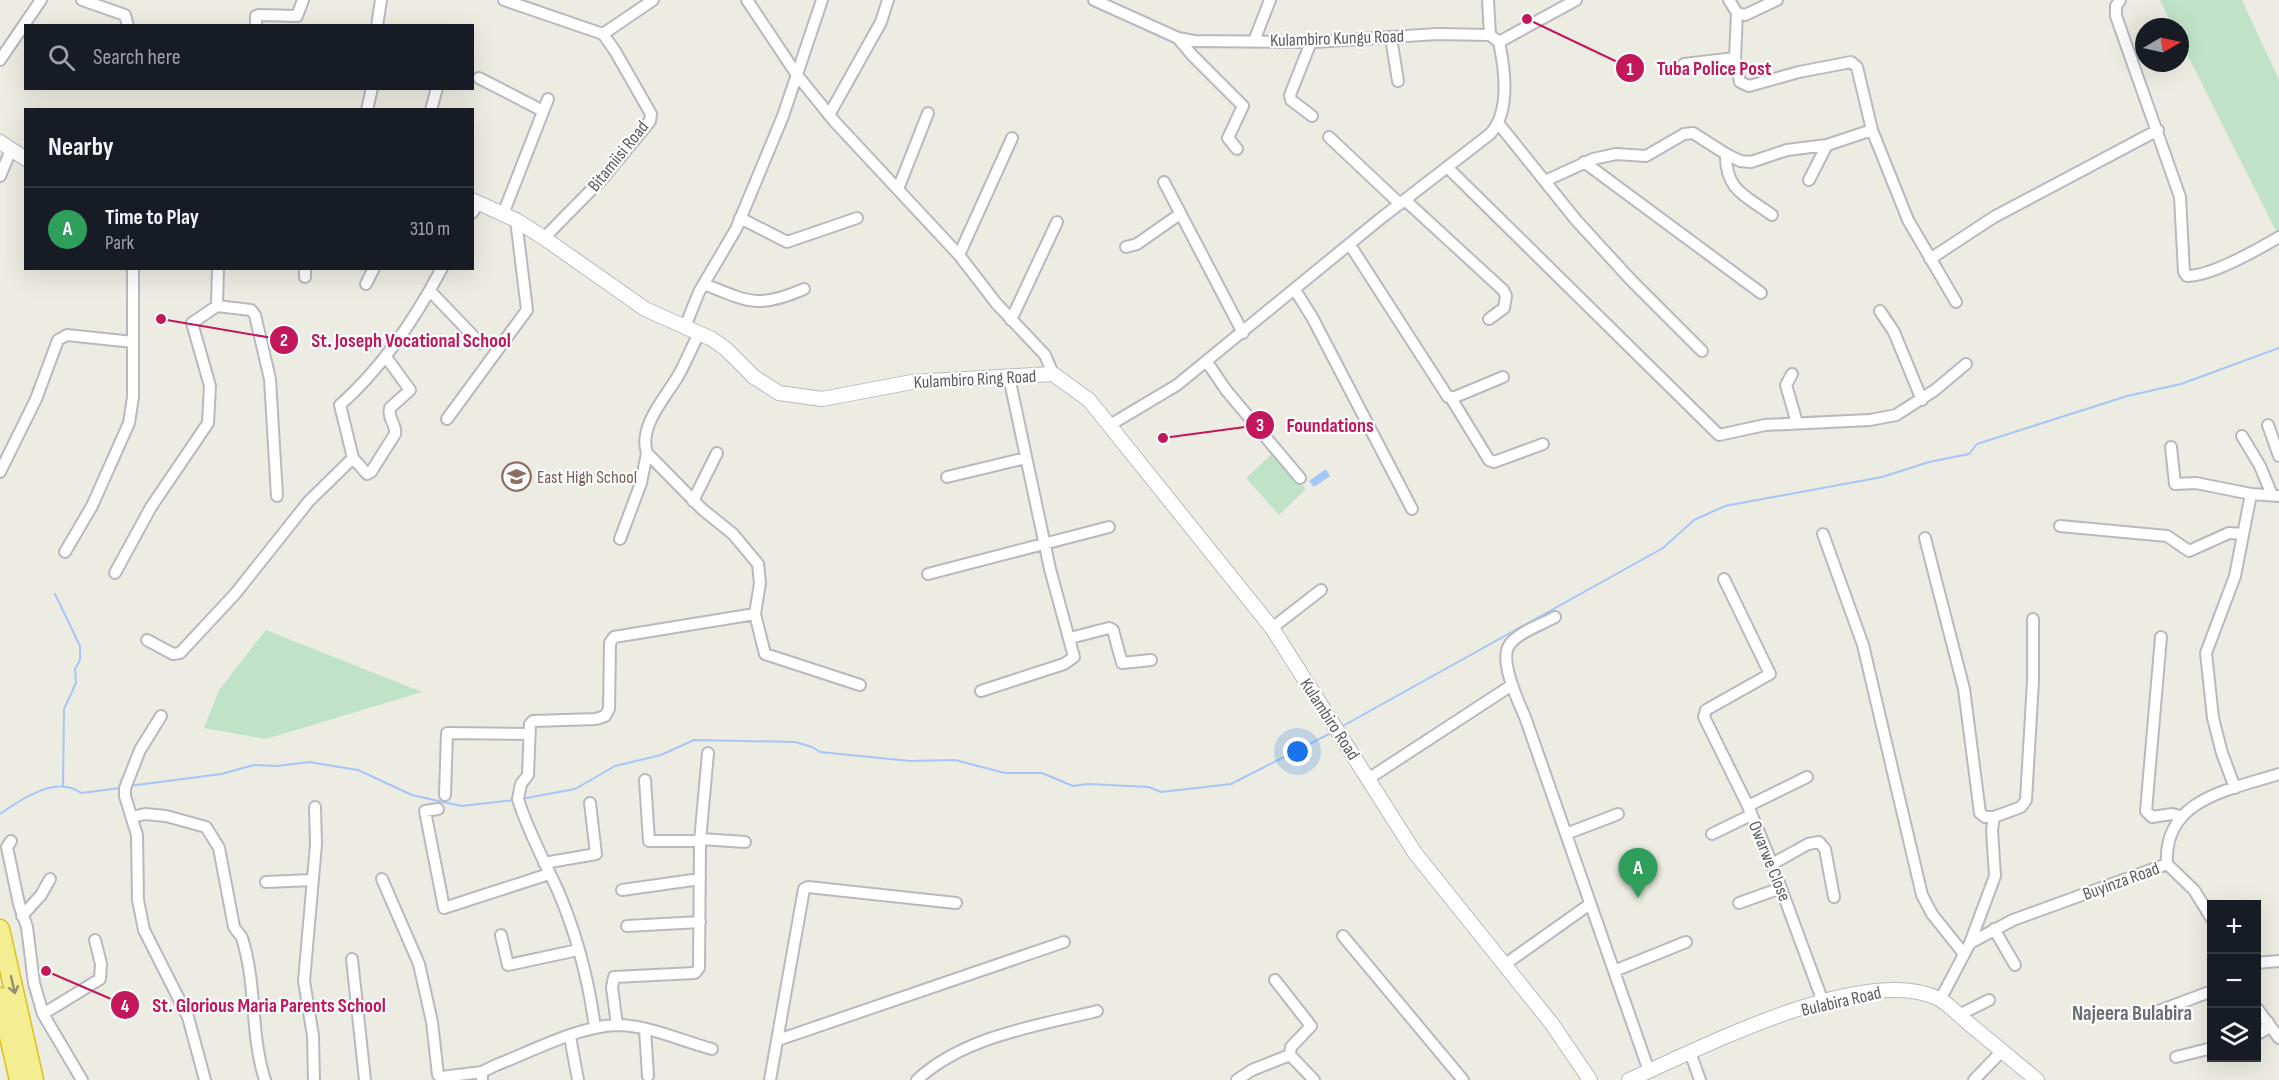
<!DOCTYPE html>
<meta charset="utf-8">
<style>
:root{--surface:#171b24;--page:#20242c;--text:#f1f3f6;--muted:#9ea1a6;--line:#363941;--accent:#db633a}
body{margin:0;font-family:"Sofia Sans Condensed",sans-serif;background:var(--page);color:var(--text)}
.controls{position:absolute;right:18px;bottom:18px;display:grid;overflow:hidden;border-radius:0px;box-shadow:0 6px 24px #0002}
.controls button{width:54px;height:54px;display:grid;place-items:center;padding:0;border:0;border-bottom:2px solid var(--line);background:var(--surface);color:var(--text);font:30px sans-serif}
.compass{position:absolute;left:2135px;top:18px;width:54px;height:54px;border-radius:50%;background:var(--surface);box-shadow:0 6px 24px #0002;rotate:81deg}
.you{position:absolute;left:1298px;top:752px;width:21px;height:21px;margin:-15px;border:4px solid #fff;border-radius:50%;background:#1a73e8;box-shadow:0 0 0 9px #1a73e833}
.badge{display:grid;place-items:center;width:39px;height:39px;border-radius:50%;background:var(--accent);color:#fff;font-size:20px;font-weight:700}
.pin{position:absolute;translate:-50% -50px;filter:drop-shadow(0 2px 3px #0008)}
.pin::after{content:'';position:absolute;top:32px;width:21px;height:18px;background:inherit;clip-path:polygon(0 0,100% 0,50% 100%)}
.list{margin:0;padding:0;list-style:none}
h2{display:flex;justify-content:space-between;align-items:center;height:78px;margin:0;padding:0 24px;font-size:26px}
h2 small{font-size:20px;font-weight:400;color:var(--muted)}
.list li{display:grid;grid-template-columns:39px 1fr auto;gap:18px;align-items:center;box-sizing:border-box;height:84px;padding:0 24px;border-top:2px solid var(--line)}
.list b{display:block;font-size:22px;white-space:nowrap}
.list p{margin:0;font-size:20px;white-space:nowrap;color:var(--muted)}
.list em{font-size:20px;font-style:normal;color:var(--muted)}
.icon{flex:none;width:33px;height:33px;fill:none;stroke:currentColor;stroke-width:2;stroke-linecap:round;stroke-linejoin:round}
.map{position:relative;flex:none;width:2279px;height:1080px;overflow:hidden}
.search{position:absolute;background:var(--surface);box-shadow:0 6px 24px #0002;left:24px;top:24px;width:450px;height:66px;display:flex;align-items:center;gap:15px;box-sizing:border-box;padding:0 21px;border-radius:0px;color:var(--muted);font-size:22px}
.panel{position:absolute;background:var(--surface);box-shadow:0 6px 24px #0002;left:24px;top:108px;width:450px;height:162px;border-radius:0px}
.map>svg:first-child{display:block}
</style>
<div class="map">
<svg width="2279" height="1080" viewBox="0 0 2279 1080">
<rect width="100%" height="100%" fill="#ecece2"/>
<!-- green -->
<path fill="#c0e2c6" d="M2160 0H2242L2279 80V237L2180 40V27H2173Z
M1273 453 1306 489 1279 515 1246 478Z
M266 630 422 692 266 739 204 728 219 690Z"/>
<!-- water -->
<path fill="#a7c6f8" d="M1326 469 1330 476 1314 487 1309 481Z"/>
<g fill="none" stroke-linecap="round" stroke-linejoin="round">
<!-- stream -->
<path stroke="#a7c6f8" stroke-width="2" d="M55 594 80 646V660L75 669 76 683 64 709 63 786
M1341 727 1663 548 1694 520 1725 506 1882 477 1929 462 1969 454 1977 444 2127 396 2181 384 2279 348
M129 786 221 774 254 765 277 766 309 762 358 770 412 795 461 806 515 800
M521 799 575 789 615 766 661 755 694 740 795 742 812 747 820 752 910 761 955 760 1005 773H1042L1073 786 1088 784 1149 787 1161 792 1231 784 1333 732
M0 814C21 799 57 775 81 793L120 788"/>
<defs>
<path id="street" d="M82 0 125 15 128 26
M504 0 603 34 615 51 651 114 650 121 603 178 544 238
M747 0 797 75 835 122 959 255 996 303 1045 355 1053 374
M1094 0 1178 38 1194 41 1315 42 1437 34 1490 35 1499 42
M1488 0 1490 35
M1729 0 1737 13 1745 15 1777 0
M2120 0 2116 6V16L2180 197 2184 272 2187 276C2212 276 2257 250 2279 237
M256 26V16L259 15 297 16 303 0
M377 26 381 0
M603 34 653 0
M1178 38 1192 55 1243 106 1228 138 1237 149
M1391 38 1398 81
M1254 41 1270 0
M1311 42 1290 95 1291 100 1312 116
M1499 42 1576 0
M1735 58 1740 82 1749 86 1799 72 1851 62 1857 67 1872 130
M0 60 41 0
M1684 64 1735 58 1737 13
M479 78 543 111
M367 110 372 88
M431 110 437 88
M829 115 881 22 888 0
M1498 123 1576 220 1631 280 1702 351
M1329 137 1400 204
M1726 154C1725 190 1746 196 1772 215
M1584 162 1761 293
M1447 167 1719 435 1765 425 1870 420 1896 415 1935 390 1966 364
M0 176 11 150
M1809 180 1827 145
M1545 181 1593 159 1616 154 1646 156 1684 134 1693 133 1726 154 1740 161 1751 162 1787 150 1827 145 1872 130 1908 220 1956 302
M1164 182 1243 333
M898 189 928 113
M1405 200 1503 290 1506 296 1504 308 1489 319
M472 213 479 203
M503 214 548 99
M740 218 787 242 857 218
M1350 245 1448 397H1455L1503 377
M1126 247 1137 244 1180 214
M959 255 1012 138
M1930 259 1994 217 2158 130
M305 277V268
M366 284 374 268
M704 284C749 302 758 309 804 289
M1295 290 1312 317 1412 509
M430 291 480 343
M217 306 218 268
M1880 311 1894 332 1922 400
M1011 320 1057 222
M685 327 699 292 736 229 783 116 822 0
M699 333C692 347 686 362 678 376 666 397 638 426 647 453L702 509 733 534 758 564 760 583 755 614 765 654 860 685
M386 357 410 390 390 408C387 419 397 424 395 434L371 472 367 474 353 458 340 405C383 367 415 319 442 268
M1207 362 1226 390 1300 478
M1792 374 1786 385 1797 423
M1451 398 1489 460 1494 462 1543 444
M447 419 527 310 516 220
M1110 425 1177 385 1380 219 1490 134C1511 112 1505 70 1499 42
M2268 425 2279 456
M2242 436 2260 466 2272 495
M2171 447 2175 484 2196 483 2251 494
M0 472 36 399 58 340 67 335 133 342
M947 477 1026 458
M693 501 717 453
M2060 526 2167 536 2189 551 2229 533 2243 534
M1823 534 1863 645 1922 895 1932 914 1964 954
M1925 538 1964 689 1980 813 1985 817H1994
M620 539 641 483 647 453
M65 552 92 506 129 423 133 397V268
M115 573 151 507 208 423 210 386 192 323 217 306 251 310 255 315 270 379 277 496
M928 574 1109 527
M1724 579 1770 674 1706 710 1704 717 1748 806 1772 864 1823 1002
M1555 617C1541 625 1519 632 1510 644 1498 659 1518 701 1525 717L1649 1071
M1272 628 1321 590
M2161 637 2146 811 2152 817 2172 814 2180 816
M1070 638 1109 628 1113 630 1122 663 1151 660
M147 640 173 654 180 653 235 594 309 501 353 458
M981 691 1064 664 1074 657 1050 569 1009 377
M161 716 140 750 125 788V796L137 835 138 900 144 930 188 1017 205 1080
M1368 779 1512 685
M645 780 649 841H700
M2235 788 2222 753 2213 718 2206 653 2235 576 2251 494 2279 496
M445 795 447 733 529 734
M1748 806 1807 777
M438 809 425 811 444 908 549 874
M132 817 145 814 166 816 206 827 219 848 234 927C237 932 240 934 242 938 257 985 250 1034 265 1080
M1566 834 1618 814
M1712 834 1751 815
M701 839 745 842
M11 841 7 847 19 904 27 927 34 983 43 1014
M544 863 596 854 590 803
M1772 864 1808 844 1819 842 1825 849 1834 897
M2167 864 2194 890 2212 919
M382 879 419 964 432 1022 438 1075 442 1077 482 1072
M266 882 312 880
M622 890 700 879
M1739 903 1781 888
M22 916 41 895 50 879
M627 926 700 922
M1994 929 2015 965
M501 935 508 965 578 950
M1343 936 1463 1080
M1970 943 1995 876 1992 830 1994 817 2021 807 2026 800 2033 681V619
M352 959 365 1080
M2256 963 2279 961
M1504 965 1590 904
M1614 971 1686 942
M1275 980 1311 1026 1291 1047 1290 1055
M1940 1000 1970 943 2013 920 2167 864C2163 799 2229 790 2279 774
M2256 1007 2279 1038
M2156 1012 2212 991
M1959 1015 1989 1000
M617 1025 612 987 614 977 695 973 699 968 700 841 708 753
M595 1028C589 982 577 936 559 893 545 862 528 832 518 799L521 784 528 775 530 724 533 721 596 719 605 716 609 709 610 643 614 637 755 614
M645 1029 648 1076
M2256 1035 2265 1030 2268 1022
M570 1037 578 1080
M778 1040 1064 942
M1690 1052 1700 1080
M2176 1057 2212 1048
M82 1080 43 1014 100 979 101 964 95 940
M314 1080 313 1036 304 981 316 844 315 807
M482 1080V1072L494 1066C530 1052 579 1026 617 1025 648 1025 682 1041 712 1049
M770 1080 804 889 808 887 956 903
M917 1080C964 1036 1037 1026 1097 1011
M1237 1080 1252 1070 1290 1055 1314 1080
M1974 1080 2002 1051"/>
<path id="secondary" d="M0 142 26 159
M472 200 516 220 544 238 645 309 712 339 726 349 754 377 779 393 822 399 912 382 1053 374 1089 400 1272 628 1415 853 1552 1024 1590 1080
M1629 1080C1699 1049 1866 962 1939 999 1949 1004 1958 1015 1967 1022 1990 1041 2014 1061 2037 1080"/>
<path id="highway" d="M0 929 34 1080
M0 997 19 1080"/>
</defs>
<!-- street casing -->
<use href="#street" stroke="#b8b9be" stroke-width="14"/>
<!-- secondary casing -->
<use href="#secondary" stroke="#b8b9bf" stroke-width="16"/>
<!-- highway casing -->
<use href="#highway" stroke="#dcc212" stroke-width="21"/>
<!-- street -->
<use href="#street" stroke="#fff" stroke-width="10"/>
<!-- secondary -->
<use href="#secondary" stroke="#fff" stroke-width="14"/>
<!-- highway -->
<use href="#highway" stroke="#f4ed91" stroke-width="18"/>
</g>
<!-- one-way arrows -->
<defs><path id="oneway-shaft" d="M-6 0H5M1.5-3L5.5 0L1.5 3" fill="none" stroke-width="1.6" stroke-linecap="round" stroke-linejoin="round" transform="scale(1.5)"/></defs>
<use stroke="#918f72" href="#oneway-shaft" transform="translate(13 985) rotate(77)"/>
<!-- icons -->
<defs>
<symbol id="school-ring" viewBox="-11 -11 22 22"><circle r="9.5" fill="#fff" stroke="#8d6e63" stroke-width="1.5"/><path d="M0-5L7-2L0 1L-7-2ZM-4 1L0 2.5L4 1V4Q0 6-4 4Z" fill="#8d6e63"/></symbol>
</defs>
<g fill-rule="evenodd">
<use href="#school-ring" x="500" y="460" width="33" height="33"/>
</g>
<g text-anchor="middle" stroke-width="4.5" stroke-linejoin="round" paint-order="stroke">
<!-- street labels -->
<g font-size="18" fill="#5b5c62" stroke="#fff">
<text transform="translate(1337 38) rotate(-2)" y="6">Kulambiro Kungu Road</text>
<text transform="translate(618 156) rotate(-51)" y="6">Bitamiisi Road</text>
<text transform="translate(975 379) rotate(-3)" y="6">Kulambiro Ring Road</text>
<text transform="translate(1330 719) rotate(57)" y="6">Kulambiro Road</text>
<text transform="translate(1770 861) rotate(68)" y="6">Owarwe Close</text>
<text transform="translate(2121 881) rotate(-20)" y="6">Buyinza Road</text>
<text transform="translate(1841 1001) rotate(-13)" y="6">Bulabira Road</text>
</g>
<!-- education labels -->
<g font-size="18" fill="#785e54" stroke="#fff" text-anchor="start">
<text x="537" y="483">East High School</text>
</g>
<!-- quarter labels -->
<g font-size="21" font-weight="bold" fill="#6c6e74" stroke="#fff">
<text x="2132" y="1020">Najeera Bulabira</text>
</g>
</g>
<!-- callouts -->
<path fill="none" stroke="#c2185b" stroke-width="2" d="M1527 19L1630 68M161 319L284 340M1163 438L1260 425M46 971L125 1005"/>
<g fill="#c2185b" stroke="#fff" stroke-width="2">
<circle cx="1527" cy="19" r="6"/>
<circle cx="161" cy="319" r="6"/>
<circle cx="1163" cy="438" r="6"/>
<circle cx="46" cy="971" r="6"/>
<circle cx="1630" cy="68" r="15"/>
<circle cx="284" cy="340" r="15"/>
<circle cx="1260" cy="425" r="15"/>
<circle cx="125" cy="1005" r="15"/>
</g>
<g font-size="18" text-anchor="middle" font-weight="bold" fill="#fff">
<text x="1630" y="75">1</text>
<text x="284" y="346">2</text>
<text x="1260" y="431">3</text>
<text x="125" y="1012">4</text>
</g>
<g font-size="20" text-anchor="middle" font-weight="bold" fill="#c2185b" stroke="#fff" stroke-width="4.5" stroke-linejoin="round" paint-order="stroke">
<text x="1714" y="75">Tuba Police Post</text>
<text x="411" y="347">St. Joseph Vocational School</text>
<text x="1330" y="432">Foundations</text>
<text x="269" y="1012">St. Glorious Maria Parents School</text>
</g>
</svg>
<div class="controls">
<button>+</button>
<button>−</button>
<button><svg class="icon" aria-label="layers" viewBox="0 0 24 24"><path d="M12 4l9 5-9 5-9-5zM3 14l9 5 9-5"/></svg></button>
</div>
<svg class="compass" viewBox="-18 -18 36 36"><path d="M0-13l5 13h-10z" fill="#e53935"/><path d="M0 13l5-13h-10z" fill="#9ea1a6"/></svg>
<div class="you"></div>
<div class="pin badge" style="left:1638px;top:898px;background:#2e9e5b">A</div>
<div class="search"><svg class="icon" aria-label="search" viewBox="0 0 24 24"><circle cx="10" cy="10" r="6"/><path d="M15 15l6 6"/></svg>Search here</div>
<section class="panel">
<h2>Nearby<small></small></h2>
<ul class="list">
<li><span class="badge" style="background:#2e9e5b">A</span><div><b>Time to Play</b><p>Park</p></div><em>310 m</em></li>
</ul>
</section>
</div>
